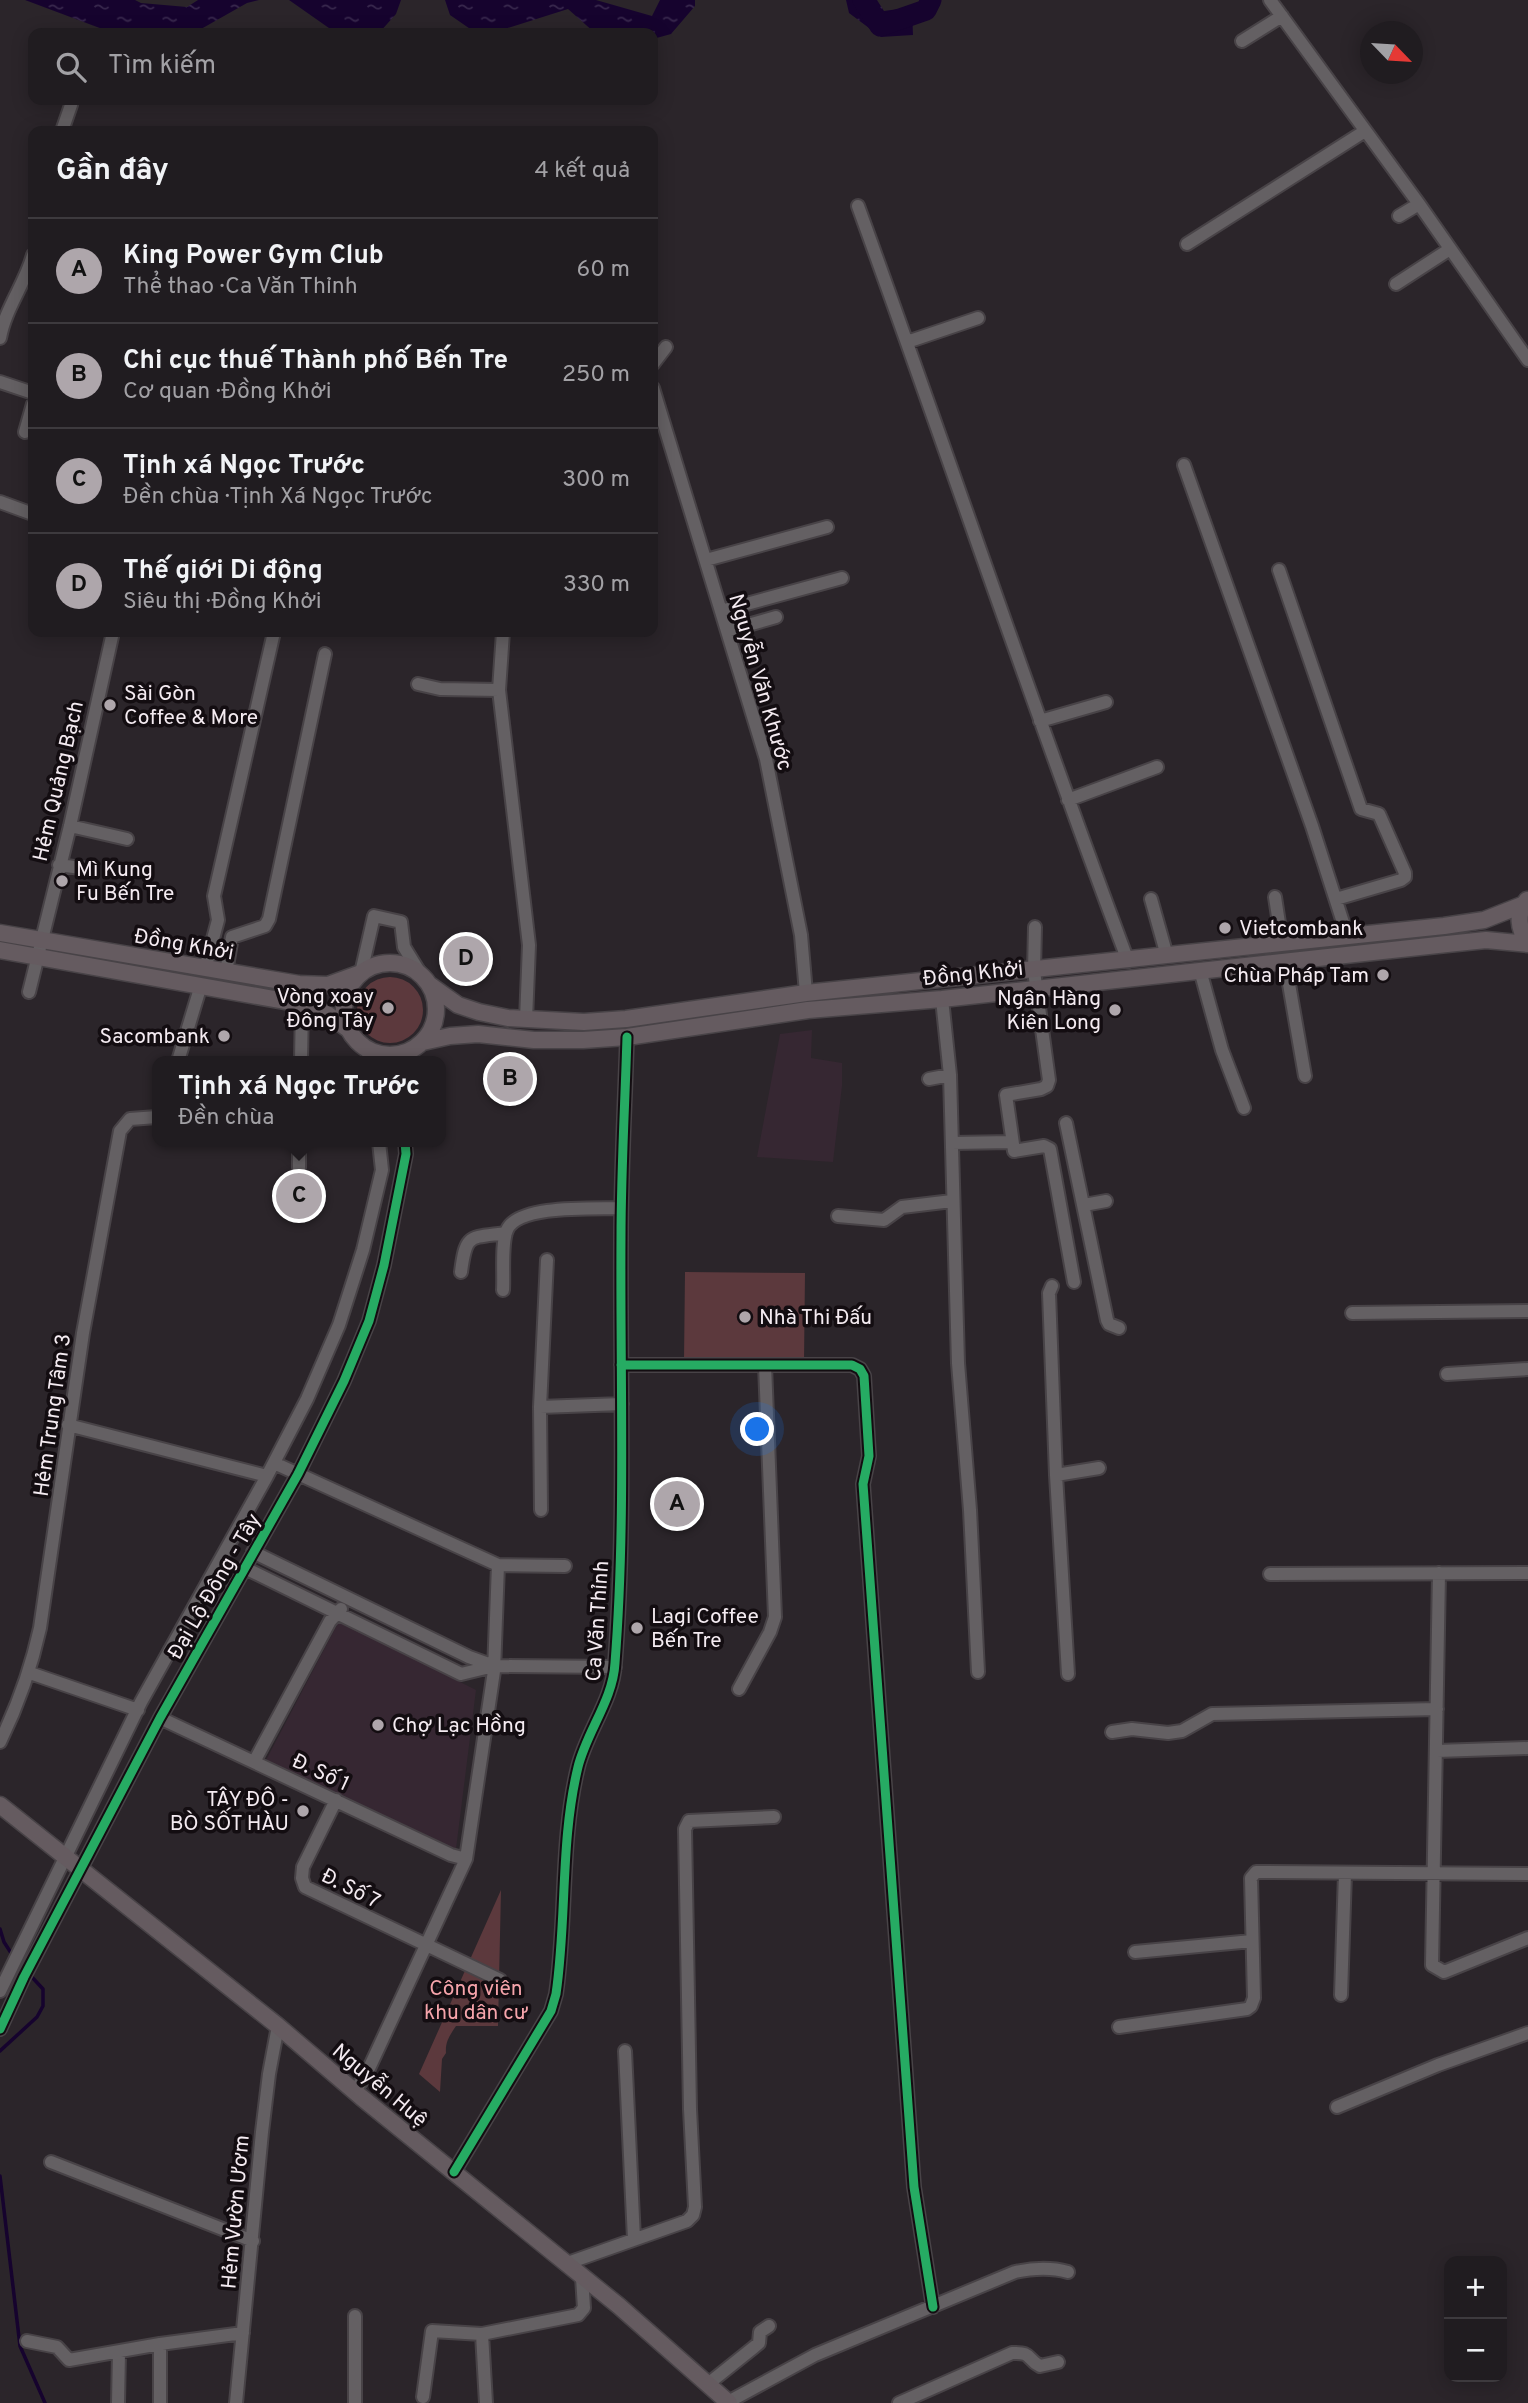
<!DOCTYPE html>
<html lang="vi">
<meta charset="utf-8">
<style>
:root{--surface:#201c20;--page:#2d292d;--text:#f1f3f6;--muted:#a2a1a5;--line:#3d3a3e;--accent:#aea6ab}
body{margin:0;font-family:Overpass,sans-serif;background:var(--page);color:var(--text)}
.controls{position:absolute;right:21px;bottom:21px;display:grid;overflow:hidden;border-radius:14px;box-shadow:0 4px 18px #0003}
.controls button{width:63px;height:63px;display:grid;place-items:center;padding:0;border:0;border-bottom:2px solid var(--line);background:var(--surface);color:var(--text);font:35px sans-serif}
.compass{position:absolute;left:1360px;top:21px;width:63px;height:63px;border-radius:50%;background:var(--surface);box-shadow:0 4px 18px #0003;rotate:115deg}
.you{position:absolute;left:758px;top:1430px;width:24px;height:24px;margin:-18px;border:5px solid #fff;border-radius:50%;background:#1a73e8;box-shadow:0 0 0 10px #1a73e833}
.badge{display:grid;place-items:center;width:46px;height:46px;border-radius:50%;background:var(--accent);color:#111;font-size:23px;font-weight:700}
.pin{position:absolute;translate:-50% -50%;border:4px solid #fff;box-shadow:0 2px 7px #0006}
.popup{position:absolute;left:152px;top:1056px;width:294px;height:91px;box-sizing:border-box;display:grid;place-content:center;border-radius:14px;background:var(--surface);filter:drop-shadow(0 2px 5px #0005);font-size:23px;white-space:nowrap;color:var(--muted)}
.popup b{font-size:26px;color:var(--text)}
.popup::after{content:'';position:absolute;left:50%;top:100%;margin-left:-14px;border:14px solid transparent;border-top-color:var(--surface)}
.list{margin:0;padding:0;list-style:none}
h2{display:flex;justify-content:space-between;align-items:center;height:91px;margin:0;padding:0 28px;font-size:30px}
h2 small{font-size:23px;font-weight:400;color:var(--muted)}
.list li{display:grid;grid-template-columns:46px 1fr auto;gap:21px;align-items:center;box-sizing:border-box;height:105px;padding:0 28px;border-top:2px solid var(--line)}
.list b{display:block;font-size:26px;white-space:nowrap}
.list p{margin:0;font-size:23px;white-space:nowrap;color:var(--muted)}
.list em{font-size:23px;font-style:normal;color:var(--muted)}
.icon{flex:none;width:38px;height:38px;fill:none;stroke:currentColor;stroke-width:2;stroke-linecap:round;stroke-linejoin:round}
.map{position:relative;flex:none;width:1528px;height:2403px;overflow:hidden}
.search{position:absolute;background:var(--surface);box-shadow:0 4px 18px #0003;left:28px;top:28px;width:630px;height:77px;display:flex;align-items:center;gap:18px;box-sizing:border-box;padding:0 24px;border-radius:14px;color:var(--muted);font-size:26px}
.panel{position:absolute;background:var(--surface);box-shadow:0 4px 18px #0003;left:28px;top:126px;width:630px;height:511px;border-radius:14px}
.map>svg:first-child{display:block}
</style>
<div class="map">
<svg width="1528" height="2403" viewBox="0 0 1528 2403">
<defs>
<pattern id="water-ripples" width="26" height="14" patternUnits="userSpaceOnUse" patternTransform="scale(1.75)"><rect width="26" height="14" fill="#16032e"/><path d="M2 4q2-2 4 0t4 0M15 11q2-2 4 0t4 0" fill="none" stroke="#38284d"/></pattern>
</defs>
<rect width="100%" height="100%" fill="#2b252a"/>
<!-- built -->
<path fill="#362732" d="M812 1030 811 1058 842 1063V1086L833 1162 757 1157 780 1034Z
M339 1621 476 1690 456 1849 266 1760Z"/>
<!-- park -->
<path fill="#5c393d" d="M357 1010a33 33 0 1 1 66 0a33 33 0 1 1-66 0Z
M685 1272 805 1273 804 1362 684 1361Z
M501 1890 498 2026H456C450 2035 445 2042 446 2053L442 2059 440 2092 419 2074Z"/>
<!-- water -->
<path fill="url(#water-ripples)" d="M25 0H135L141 3 187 7 198 0H259L247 3 194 33H113Z
M289 0H401L396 14 379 33H336Z
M445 0H596L652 16 660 0H695V6L671 34 653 39V33H595L568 9 492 33H476L450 15Z
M846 0H877L884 11 912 7 913 35 881 37 849 13Z"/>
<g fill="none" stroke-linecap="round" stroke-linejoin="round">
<!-- stream -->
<path stroke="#16032e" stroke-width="3.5" d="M0 1929 4 1942 13 1956
M0 2051 37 2017 43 2006V1989L30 1975
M0 2176 20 2346 45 2403"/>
<!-- river -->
<path stroke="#16032e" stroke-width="21" d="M863 0 880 26 926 10 931 0"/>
<defs>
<path id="minor" d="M1270 0 1419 204 1528 360
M1242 41 1282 16
M62 131 71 105
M858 206C949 457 1034 711 1128 961
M1399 216 1419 204
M1187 244 1365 131
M1396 284 1450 249
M0 338C5 309 25 284 33 255
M907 342 978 318
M653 364 666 347
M0 382 33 393
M653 388 766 759 801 935 806 993
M25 432 33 404
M1184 465 1312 826 1347 935
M0 502 30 513
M706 560 827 527
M1279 570 1361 809 1379 814 1405 873V877L1401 880 1336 899
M721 611 842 578
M727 631 776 617
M503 632 499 690 529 945 526 1020
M418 684 440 689 499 690
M1040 721 1106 702
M1068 800 1157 767
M70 826 127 839
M59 865 88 869
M1275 897 1282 943
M1151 899 1167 956
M1035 927 1034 971 1049 1080 1047 1086 1041 1089 1006 1095 1014 1151 1044 1146 1050 1149 1074 1282
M1285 961 1305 1076
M205 969 218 920 214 896 274 632
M1200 970 1222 1050 1244 1108
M226 972 232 937 265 926 269 919 325 654
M361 973 374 916 401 922 404 947 420 973
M29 992 70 826 113 632
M942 999 950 1075 958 1363 970 1510 978 1672
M368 1050 369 1061
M397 1055V1061
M178 1061 201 985
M301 1061 302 1005
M929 1079 950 1075
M1066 1123 1107 1320 1109 1324 1119 1328
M952 1143 1012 1142
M299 1168V1142
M1084 1205 1106 1201
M838 1216 884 1220 902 1207 952 1201
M461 1272C466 1233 469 1238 506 1233
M1052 1286 1049 1293 1056 1475 1068 1674
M503 1290C504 1274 501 1243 507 1230 518 1204 596 1209 621 1208
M1352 1313 1528 1311
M621 1365H852L860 1369 864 1376 869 1456 863 1484 914 2187 933 2307
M1447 1374 1528 1369
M540 1407 622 1404
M68 1425 267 1476
M274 1463 498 1565 565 1566
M1056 1475 1099 1468
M541 1510 540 1407 547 1260
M253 1552 469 1657 494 1666
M245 1568 461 1674 494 1666 615 1667
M1439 1573 1432 1965 1444 1972 1528 1938
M1270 1574 1528 1573
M30 1673 138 1710
M739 1689 770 1632 775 1617 765 1365
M160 1718 451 1855 466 1859
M1112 1732 1132 1729 1168 1733 1182 1731 1212 1714 1437 1709
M0 1742C18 1705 31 1669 40 1628L83 1333 120 1131 130 1119 157 1117
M1437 1751 1528 1748
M254 1762 330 1621 341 1609
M336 1800 303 1867 302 1878 305 1887 500 1980
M1135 1952 1252 1941
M0 1991 141 1702 267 1476 307 1399 339 1325 363 1250 382 1170 379 1142
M1341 1995 1345 1873
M1119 2027 1247 2009 1251 2006 1254 1998 1251 1878 1256 1872 1528 1874
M0 2029 24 1977 160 1718 298 1474 344 1381 369 1321 384 1265 406 1154 405 1142
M625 2051 634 2239
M354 2091 365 2077 466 1859 494 1671 498 1565
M1337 2107 1438 2065 1528 2033
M51 2162 253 2241
M454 2172 551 2011 556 1994C567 1919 560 1841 578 1767 587 1731 613 1700 615 1663 626 1522 620 1379 621 1238 621 1171 625 1104 627 1037
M565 2264 687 2221 693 2215 695 2207 690 2109 685 1829 689 1821 774 1817
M27 2341 57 2347 69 2360 160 2344 243 2333
M708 2384 753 2348 759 2343 760 2332 769 2326
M423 2397 432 2331 482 2334
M728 2402 815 2355 1015 2272C1034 2268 1050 2267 1068 2272
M118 2403 119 2352
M160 2403V2344
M236 2403 262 2132 269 2074 278 2026
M355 2403V2316
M486 2403 482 2334 578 2315 584 2308 582 2277
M899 2403 1012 2353C1033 2352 1026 2359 1040 2366L1058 2362"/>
<path id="major" d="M1527 900C1516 913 1518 929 1528 942
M0 933 299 984 328 985 361 973
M0 950 296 1003 327 1014 348 1029
M344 1009a46 46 0 1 1 92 0a46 46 0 1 1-92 0Z
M430 985 458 1005 479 1012 508 1018 584 1022 626 1019 806 993 1444 926 1484 920 1522 905
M423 1042 450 1036 478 1034 534 1040H583L627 1037 808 1010 942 999 1447 944 1486 940 1528 944
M0 1805 278 2026 361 2097 619 2306 729 2403"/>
</defs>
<!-- minor casing -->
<use href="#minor" stroke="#484347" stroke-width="16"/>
<!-- major casing -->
<use href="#major" stroke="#484347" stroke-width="19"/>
<!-- minor -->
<use href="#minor" stroke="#646063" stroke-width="12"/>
<!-- major -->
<use href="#major" stroke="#655b60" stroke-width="16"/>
<defs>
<path id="cycleway" d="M621 1365H852L860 1369 864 1376 869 1456 863 1484 914 2187 933 2307
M0 2029 24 1977 160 1718 298 1474 344 1381 369 1321 384 1265 406 1154 405 1142
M454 2172 551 2011 556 1994C567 1919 560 1841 578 1767 587 1731 613 1700 615 1663 626 1522 620 1379 621 1238 621 1171 625 1104 627 1037"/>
</defs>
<!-- cycleway casing -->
<use href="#cycleway" stroke="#130d11" stroke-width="13"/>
<!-- cycleway -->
<use href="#cycleway" stroke="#26ab63" stroke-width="9"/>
</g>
<!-- markers -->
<g fill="#aea6ab" stroke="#130d11" stroke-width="2.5">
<circle cx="110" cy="705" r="7"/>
<circle cx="62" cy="881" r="7"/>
<circle cx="1225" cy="928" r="7"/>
<circle cx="1383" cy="975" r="7"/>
<circle cx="388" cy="1008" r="7"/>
<circle cx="1115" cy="1010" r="7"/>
<circle cx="224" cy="1036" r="7"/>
<circle cx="745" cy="1317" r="7"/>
<circle cx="637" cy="1628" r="7"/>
<circle cx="378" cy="1725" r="7"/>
<circle cx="303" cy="1811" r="7"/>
</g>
<g text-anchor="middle" stroke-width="7" stroke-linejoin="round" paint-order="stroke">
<!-- street labels -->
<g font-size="21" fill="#f4ebf1" stroke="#130d11">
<text transform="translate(761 682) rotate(74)" y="7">Nguyễn Văn Khước</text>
<text transform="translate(58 781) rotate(-77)" y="7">Hẻm Quảng Bạch</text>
<text transform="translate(184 944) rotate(10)" y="7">Đồng Khởi</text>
<text transform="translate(973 973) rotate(-6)" y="7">Đồng Khởi</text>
<text transform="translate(52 1415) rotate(-82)" y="7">Hẻm Trung Tâm 3</text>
<text transform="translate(214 1586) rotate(-60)" y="7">Đại Lộ Đông - Tây</text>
<text transform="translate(597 1621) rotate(-86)" y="7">Ca Văn Thỉnh</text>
<text transform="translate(321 1772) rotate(25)" y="7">Đ. Số 1</text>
<text transform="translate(351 1888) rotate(27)" y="7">Đ. Số 7</text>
<text transform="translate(380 2085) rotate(40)" y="7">Nguyễn Huệ</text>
<text transform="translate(235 2212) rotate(-85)" y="7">Hẻm Vườn Ươm</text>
</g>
<!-- poi labels -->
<g font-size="21" fill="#f4ebf1" stroke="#130d11" text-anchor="start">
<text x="124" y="700">Sài Gòn<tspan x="124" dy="24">Coffee &amp; More</tspan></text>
<text x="76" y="876">Mì Kung<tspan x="76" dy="24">Fu Bến Tre</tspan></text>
<text x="1239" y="935">Vietcombank</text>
<text x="1369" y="982" text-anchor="end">Chùa Pháp Tam</text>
<text x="374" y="1003" text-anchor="end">Vòng xoay<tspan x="374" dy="24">Đông Tây</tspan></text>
<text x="1101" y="1005" text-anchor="end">Ngân Hàng<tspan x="1101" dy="24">Kiên Long</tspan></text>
<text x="210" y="1043" text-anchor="end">Sacombank</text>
<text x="759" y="1324">Nhà Thi Đấu</text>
<text x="651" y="1623">Lagi Coffee<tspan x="651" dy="24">Bến Tre</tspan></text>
<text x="392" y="1732">Chợ Lạc Hồng</text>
<text x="289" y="1806" text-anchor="end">TÂY ĐÔ -<tspan x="289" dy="24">BÒ SỐT HÀU</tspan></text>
</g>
<!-- park labels -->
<g font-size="21" fill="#f6a4ab" stroke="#130d11">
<text x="476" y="1995">Công viên<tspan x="476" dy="24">khu dân cư</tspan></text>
</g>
</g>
</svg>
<div class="controls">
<button>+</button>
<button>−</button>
</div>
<svg class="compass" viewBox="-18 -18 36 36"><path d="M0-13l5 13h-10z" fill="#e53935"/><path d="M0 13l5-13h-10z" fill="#a2a1a5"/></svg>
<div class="you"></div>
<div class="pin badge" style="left:677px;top:1504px">A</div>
<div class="pin badge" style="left:510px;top:1079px">B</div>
<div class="pin badge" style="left:299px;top:1196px">C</div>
<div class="popup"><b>Tịnh xá Ngọc Trước</b>Đền chùa</div>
<div class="pin badge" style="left:466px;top:959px">D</div>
<div class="search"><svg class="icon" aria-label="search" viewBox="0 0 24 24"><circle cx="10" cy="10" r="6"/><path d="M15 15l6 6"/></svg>Tìm kiếm</div>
<section class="panel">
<h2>Gần đây<small>4 kết quả</small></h2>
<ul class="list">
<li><span class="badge">A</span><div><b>King Power Gym Club</b><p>Thể thao · Ca Văn Thỉnh</p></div><em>60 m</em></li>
<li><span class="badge">B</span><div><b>Chi cục thuế Thành phố Bến Tre</b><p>Cơ quan · Đồng Khởi</p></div><em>250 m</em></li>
<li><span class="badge">C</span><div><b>Tịnh xá Ngọc Trước</b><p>Đền chùa · Tịnh Xá Ngọc Trước</p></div><em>300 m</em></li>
<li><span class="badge">D</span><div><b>Thế giới Di động</b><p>Siêu thị · Đồng Khởi</p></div><em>330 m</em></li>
</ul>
</section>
</div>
